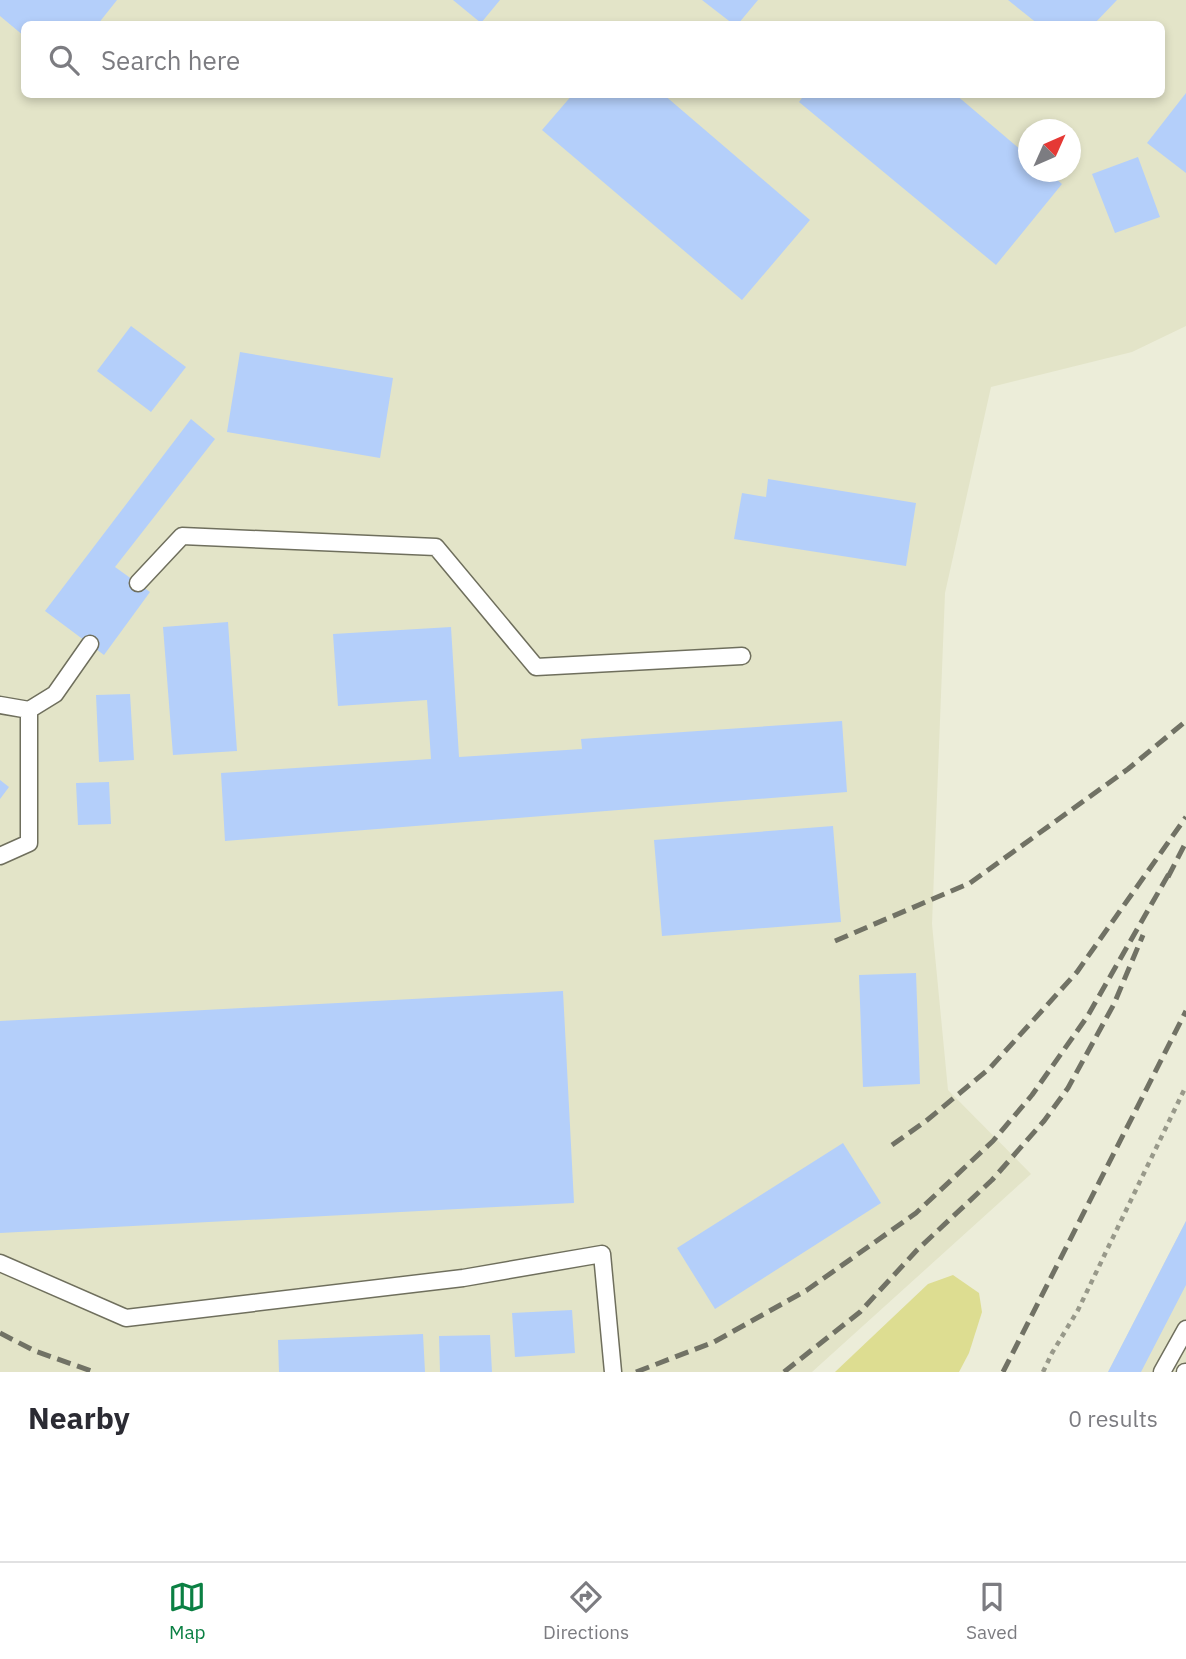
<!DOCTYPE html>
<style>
:root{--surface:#fff;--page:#f2f2f3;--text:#2b2b33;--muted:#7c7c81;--line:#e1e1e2;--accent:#0b8043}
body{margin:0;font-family:"IBM Plex Sans",sans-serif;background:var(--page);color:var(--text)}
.compass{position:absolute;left:1018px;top:119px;width:63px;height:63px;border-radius:50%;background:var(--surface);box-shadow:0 4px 10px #0003;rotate:45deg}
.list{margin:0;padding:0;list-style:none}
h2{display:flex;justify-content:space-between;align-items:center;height:91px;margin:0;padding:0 28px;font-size:30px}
h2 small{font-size:23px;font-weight:400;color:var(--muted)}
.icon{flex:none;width:38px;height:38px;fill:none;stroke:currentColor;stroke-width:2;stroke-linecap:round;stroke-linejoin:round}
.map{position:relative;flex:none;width:1186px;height:1372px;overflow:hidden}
.search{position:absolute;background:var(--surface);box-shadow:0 4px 10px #0003;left:21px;right:21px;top:21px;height:77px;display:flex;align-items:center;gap:18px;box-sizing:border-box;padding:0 24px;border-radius:10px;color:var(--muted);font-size:26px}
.sheet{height:189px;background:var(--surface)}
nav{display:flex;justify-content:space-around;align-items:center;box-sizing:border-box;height:98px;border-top:2px solid var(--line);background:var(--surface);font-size:19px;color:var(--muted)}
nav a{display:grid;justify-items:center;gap:4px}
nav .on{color:var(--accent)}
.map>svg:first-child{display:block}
</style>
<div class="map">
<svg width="1186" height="1372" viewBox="0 0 1186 1372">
<rect width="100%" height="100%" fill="#ecedd9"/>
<!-- built -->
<path fill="#e3e4c8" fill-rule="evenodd" d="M0 0H1186V326L1132 352 991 387 945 593 932 924 948 1090 1031 1174 812 1372H0ZM24 24H1162V94H24ZM1028 130H1070V172H1028Z
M1186 1221V1372H1108Z"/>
<!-- green -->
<path fill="#dddd91" d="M953 1275 979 1293 982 1312 969 1353 959 1372H835L928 1284Z"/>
<!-- building -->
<path fill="#b4cffa" d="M0 0H117L98 24H24V36L0 16Z
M453 0H500L481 23Z
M702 0H758L738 24H733Z
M1008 0H1117L1094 24H1038Z
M1186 93V173L1147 143Z
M573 94H663L810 220 742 300 542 130Z
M805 94H955L1028 156V172H1048L1062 184 996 265 799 102Z
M1138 157 1160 217 1115 233 1092 174Z
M131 326 186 367 151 412 97 371Z
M240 352 393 378 380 458 227 432Z
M191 419 215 439 115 567 150 592 104 655 45 611Z
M768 479 916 503 906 566 734 539 742 493 766 497Z
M228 622 237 751 173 755 163 627Z
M451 627 459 757 582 749 581 739 842 721 847 792 225 841 221 773 431 759 427 700 338 706 333 634Z
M130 694 134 760 99 762 96 695Z
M0 780 9 787 0 799Z
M109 782 111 824 78 825 76 783Z
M833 826 841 922 662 936 654 840Z
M916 973 920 1084 863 1087 859 975Z
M563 991 574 1203 0 1233V1021Z
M843 1143 881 1203 715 1309 677 1248Z
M1186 1221V1285L1141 1372H1108Z
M572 1310 575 1353 515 1357 512 1313Z
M423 1334 425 1372H279L278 1340Z
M490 1335 492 1372H440L439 1336Z"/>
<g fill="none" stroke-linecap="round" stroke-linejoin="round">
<defs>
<path id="lane" d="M138 583 182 536 436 547 536 667 742 656
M0 705 29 710 55 694 90 644
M0 856 29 843V710
M0 1263 126 1318 463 1278 602 1254 613 1372
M1162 1372 1186 1329
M1185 1372H1186"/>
</defs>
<!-- lane casing -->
<use href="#lane" stroke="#6f6f5d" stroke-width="19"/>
<!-- path -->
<path stroke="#98998a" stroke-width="4.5" stroke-dasharray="5 5" stroke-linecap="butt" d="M1043 1372 1052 1353 1078 1310 1186 1086"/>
<!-- lane -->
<use href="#lane" stroke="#fff" stroke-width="16"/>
<!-- rail -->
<path stroke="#717265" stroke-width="5" stroke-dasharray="14 7" stroke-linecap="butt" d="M1168 877 1186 842
M835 941 970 883 1128 769 1186 721
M892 1145 926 1121 990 1068 1077 972 1186 817
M0 1333 35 1351 94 1372
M636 1372 714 1342 807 1290 916 1213 993 1141 1032 1095 1087 1017 1171 870
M784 1372 860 1312 917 1250 992 1180 1044 1121 1068 1088 1114 1004 1143 935
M1003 1372 1186 1011"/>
</g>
</svg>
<svg class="compass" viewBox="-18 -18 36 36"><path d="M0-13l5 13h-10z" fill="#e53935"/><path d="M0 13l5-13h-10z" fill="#7c7c81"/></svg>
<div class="search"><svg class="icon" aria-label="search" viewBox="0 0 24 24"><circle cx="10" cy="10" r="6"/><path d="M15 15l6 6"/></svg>Search here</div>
</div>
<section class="sheet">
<h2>Nearby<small>0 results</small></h2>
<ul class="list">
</ul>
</section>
<nav>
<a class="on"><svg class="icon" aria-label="map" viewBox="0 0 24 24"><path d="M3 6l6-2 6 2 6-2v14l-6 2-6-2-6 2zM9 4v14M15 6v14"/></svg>Map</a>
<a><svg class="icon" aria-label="directions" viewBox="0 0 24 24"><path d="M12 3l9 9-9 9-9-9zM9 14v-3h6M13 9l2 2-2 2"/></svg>Directions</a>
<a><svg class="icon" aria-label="saved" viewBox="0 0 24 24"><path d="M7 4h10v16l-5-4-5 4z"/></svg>Saved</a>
</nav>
